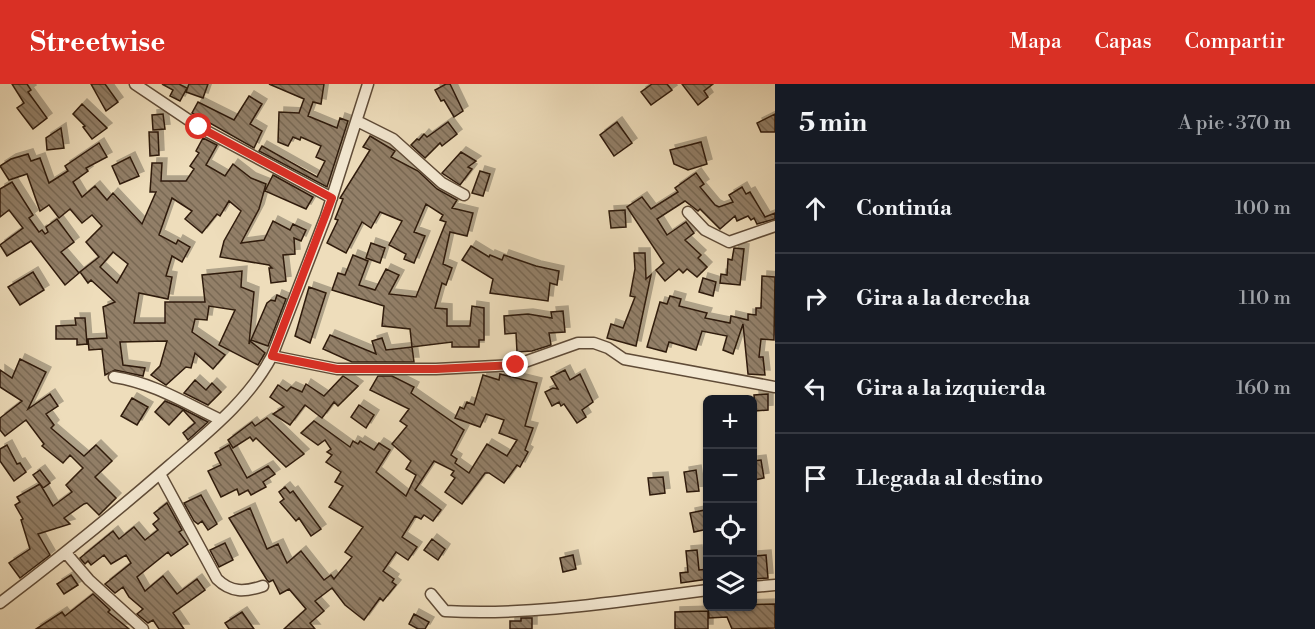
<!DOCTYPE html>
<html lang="es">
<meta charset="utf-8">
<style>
:root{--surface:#171b24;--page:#20242c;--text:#f1f3f6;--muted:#9ea1a6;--line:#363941;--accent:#d93025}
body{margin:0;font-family:"Libre Bodoni",serif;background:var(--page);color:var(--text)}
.controls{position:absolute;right:18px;bottom:18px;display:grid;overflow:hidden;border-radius:9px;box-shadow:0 2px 4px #0004}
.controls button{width:54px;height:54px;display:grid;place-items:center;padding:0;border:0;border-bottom:2px solid var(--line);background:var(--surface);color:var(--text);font:30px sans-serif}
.stop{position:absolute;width:18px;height:18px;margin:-14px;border:4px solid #d93025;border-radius:50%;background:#fff}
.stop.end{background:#d93025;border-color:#fff;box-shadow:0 2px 6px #0008}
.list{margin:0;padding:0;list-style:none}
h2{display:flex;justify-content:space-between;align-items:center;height:78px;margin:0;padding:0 24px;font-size:26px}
h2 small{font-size:20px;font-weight:400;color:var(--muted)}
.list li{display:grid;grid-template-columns:39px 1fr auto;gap:18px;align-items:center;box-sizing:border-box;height:90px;padding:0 24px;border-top:2px solid var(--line)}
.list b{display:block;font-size:22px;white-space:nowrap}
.list em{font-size:20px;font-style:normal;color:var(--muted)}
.icon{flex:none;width:33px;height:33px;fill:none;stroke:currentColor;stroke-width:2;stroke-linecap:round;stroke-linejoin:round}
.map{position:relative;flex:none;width:775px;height:545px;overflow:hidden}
header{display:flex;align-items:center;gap:36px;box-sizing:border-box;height:84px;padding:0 30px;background:var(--accent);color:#fff}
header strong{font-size:28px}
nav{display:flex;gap:33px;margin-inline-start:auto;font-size:21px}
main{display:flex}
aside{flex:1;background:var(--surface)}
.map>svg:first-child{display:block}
</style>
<header>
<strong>Streetwise</strong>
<nav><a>Mapa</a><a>Capas</a><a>Compartir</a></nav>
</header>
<main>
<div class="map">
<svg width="775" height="545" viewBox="0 0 775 545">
<defs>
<pattern id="building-back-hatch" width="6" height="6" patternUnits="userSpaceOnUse" patternTransform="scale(1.5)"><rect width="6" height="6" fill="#927f67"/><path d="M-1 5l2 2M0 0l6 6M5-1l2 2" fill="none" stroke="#786753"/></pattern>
<filter id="shadow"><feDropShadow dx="5" dy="-5" stdDeviation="0" flood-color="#0004"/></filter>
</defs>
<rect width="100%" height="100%" fill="#edb"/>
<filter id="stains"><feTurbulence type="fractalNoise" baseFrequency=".00333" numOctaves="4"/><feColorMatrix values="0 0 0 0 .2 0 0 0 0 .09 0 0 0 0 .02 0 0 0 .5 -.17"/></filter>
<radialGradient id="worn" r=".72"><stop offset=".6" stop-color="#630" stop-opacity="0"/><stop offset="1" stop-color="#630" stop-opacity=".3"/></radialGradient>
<!-- building -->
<path fill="url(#building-back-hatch)" stroke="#2f1a0b" stroke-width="1.5" fill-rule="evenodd" filter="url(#shadow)" d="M12 0H27L31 6 28 8 47 34 33 45 17 24 24 19Z
M91 0H105L118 18 106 27Z
M162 0H179L187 4 180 17 170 12 173 6Z
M189 0H208L203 14 186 8Z
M269 0H324L321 20 313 18 308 32 337 44 340 34 348 37 327 103 259 67 262 62 317 93 325 77 316 73 321 62 301 53 300 56 293 53 288 62 278 58 279 28 299 29 304 15Z
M446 0H450L463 27 454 33 444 16 441 17 435 6Z
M652 0H667L672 6 651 21 641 8Z
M682 0H713L704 7 708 13 698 21Z
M249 12 262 20 250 40 262 47 254 64 192 29 198 18 234 36Z
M82 20 107 44 92 55 83 43 85 42 73 30Z
M163 30 165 45 153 46 152 31Z
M775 30V48H761L757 39Z
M448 38 457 50 442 62 440 59 425 74 411 61 417 55 419 56 424 50 427 53Z
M617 38 632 59 614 72 600 51Z
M61 44 64 64 47 66 46 54Z
M149 48H158L159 71 150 72Z
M370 52 395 67 391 73 418 87 437 105 457 116 452 124 473 129 467 152 450 148 443 180 452 184 446 201 442 199 435 224 447 225V242H470L472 222 484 224V256H479V263H452V258L412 263 410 245 382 242 384 222 332 206 338 189 345 191 353 171 368 177 359 201 375 206 386 185 399 191 389 210 416 213 446 138 440 136 443 131 426 120 414 148 425 152 414 179 404 175 406 170 389 161 402 137 380 128 371 144 362 138 346 169 327 159 338 136 335 135 343 115 340 114 370 66 363 63Z
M203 54 217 61 206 81 225 92 233 80 251 94 266 100 259 125 241 159 264 156 273 137 290 146 293 140 306 146 301 157 294 154 295 170 283 171 286 197 271 199 269 184H272L269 181 220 173 224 157 241 127 229 117 220 132 217 130 202 149 185 135 192 127 172 114 159 151 176 160 178 156 190 163 182 178 172 172 166 192 172 193 168 215 139 209 134 239H165V218H205L202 191 242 187 241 203 254 208 249 260 250 257 265 269 258 281 219 261 235 226 209 222 207 236 195 235 192 248 225 271 213 285 195 269 191 284 186 283 166 301 151 291 160 282 167 257 120 258 123 281 145 284 143 292 115 286 105 291 102 265 89 266 88 255 107 254 103 223 115 218 91 196 88 199 80 188 99 173 86 158 102 142 92 131 82 139 70 125 59 134 49 121 40 127 27 90 9 96 0 82 11 75 28 70 31 77 40 74 49 99 68 87 65 82 99 59 107 73 86 84 88 87 73 98 82 113 95 102 107 116 113 109 142 140 156 108H150L152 79H162L161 97H186L194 85 190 82 199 69 196 67ZM113 168 128 180 117 199 100 183Z
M701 58 707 80 688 86 674 80 670 66Z
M461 68 476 77 468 83 472 85 460 101 442 89Z
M130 73 139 92 120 100 112 82Z
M480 87 490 90 483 112 472 109Z
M696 89 704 100 700 103 715 121 719 123 733 118 729 111 742 103 746 110 750 108 765 133 775 129V135L757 140 754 134 751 136 748 132 737 137 735 132 720 145 700 125 698 127 685 117 657 135 667 151 686 138 694 149 685 156 701 171 698 174 707 183 697 193 687 185 683 189 679 185 665 197 656 186 664 179 627 123 642 113 651 125 678 108 675 104Z
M273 91 313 113 306 125 265 107Z
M12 98 33 131 29 134 39 148 42 146 45 150 48 148 46 143 57 135 74 158 61 168 79 189 65 201 31 157 7 172 0 161 23 144 9 126 0 133V105Z
M625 126 626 143 611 144 609 127Z
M371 159 385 164 380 179 366 174Z
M471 162 489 173 490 171 502 176 504 171 536 182 559 187 557 201 550 199 548 217 490 209 493 195 462 176Z
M734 164 744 165 740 201 720 199 721 190 727 191 728 175 732 176Z
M634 169H645L646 195 651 191 636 262 607 254 611 240 623 244 635 213 630 212 635 185Z
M33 188 44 206 20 221 8 203Z
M762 192 775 193 774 256 761 255 759 273H763L765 291 748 290 743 240 733 270 723 266 727 252 702 247 696 266 669 258 666 268 647 263 660 218 667 220 670 212 681 215 679 222 707 229 705 234 730 239 731 232 748 236V230L756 231V224H761Z
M703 194 716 198 713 212 699 208Z
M309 203 326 209 310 259 295 252Z
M277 211 286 215 268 262 251 256 267 219 271 216 275 217Z
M563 227 565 248 549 249 551 261 532 267 517 268 516 249 505 250 504 232 528 230 552 234 551 228Z
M75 234H85L87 260 77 261V255H56V242L76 241Z
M330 251 376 270 372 257 382 254 386 266 412 263 414 278H352L323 265Z
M20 275 46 288 28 325 50 310 58 322 46 330 54 341 51 344 84 372 96 361 112 377 95 393 116 414 99 431 87 419 84 420 64 434 70 440 38 450 50 471 20 494 9 479 30 465 21 436 23 435 15 421 20 418 17 413 40 400 33 391 40 386 50 399 43 404 40 400 53 422 72 408 66 401 83 384 70 371 63 379 42 362 44 360 26 336 5 352 0 346V334L22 317 0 303V286L12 294Z
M565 286 570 296 580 290 593 318 582 326 586 333 577 339 564 320 561 322 559 318 552 322 545 308 553 304 558 305 551 293Z
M500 290 537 299 525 342 533 344 525 366 528 368 520 383 517 381 504 399 489 389H485L462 420 445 408 455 394 451 391 454 387 434 377 415 406 441 426 433 437 424 431 421 435 415 432 402 453 417 463 408 476 396 468 383 487 394 495 392 498 396 501 383 517 380 514 364 536 345 521 332 504 315 517 324 527 310 539 315 545H284L306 525 289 505 280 510 273 496 269 498 267 496 229 434 250 424 267 465 278 460 287 479 301 467 324 496 331 491 334 495 352 473 345 468 363 443 329 423 343 402 335 398 341 388 326 378 332 371 327 368 331 365 325 356 318 361 301 349 314 337 350 363 353 357 358 360 360 357 374 366 379 359 390 366 376 388 406 412 416 391 406 385 411 377 392 360 407 342 400 337 409 325 370 306 378 292H392L414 303 411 309 464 346 451 371 457 375 455 379 469 389 487 360 507 372 517 356 499 349 504 336 486 330 480 343 455 334 460 323 464 325 467 318 474 321 483 291 499 296Z
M343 292 358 302 338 322 334 318 322 334 305 321 290 341 273 330 284 323 270 313 278 301 287 307 291 303 302 308 306 300 324 312Z
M195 296 206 306 212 299 221 308 208 321 184 309Z
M768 310V326L755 327 754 311Z
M132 314 148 323 137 341 121 332Z
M165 317 179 323 208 338 188 356 183 349 195 339 183 326 169 341 155 328Z
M359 321 374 331 366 344 351 333Z
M267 334 304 370 286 383 256 354 253 357 250 353 233 364 228 356 252 338 255 342Z
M7 361 17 380 20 379 26 388 14 397 0 377V365Z
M229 361 247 394 268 382 275 390 263 398 266 403 251 411 248 406 239 411 237 405 221 413 208 387 221 381 215 369Z
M761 376 764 394 754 396 753 377Z
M696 386 699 407 687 408 684 388Z
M663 393 665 409 650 411 648 394Z
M285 403 290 409 293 407 321 445 311 452 299 434 296 437 280 418 284 415 279 408Z
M201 411 217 440 208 446 202 437 198 440 194 437 184 419Z
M167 419 182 446 179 448 188 460 171 472 168 468 137 493 145 507 163 492 177 510 197 495 205 506 173 529 184 545H159L153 536 148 539 137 530 143 525 129 513 123 503 115 509 105 500 131 479 126 471 111 480 104 471 91 481 88 477 85 480 80 474 113 447 119 455 134 443 145 456 158 446 153 440 159 435 154 429Z
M705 426 708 445 694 448 690 429Z
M432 455 445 465 438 476 424 466Z
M225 459 233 476 219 483 210 466Z
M697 466 699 486 708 485V495L681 499 680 489 688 488 686 467Z
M573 471 576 485 563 488 560 474Z
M766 471 768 494 753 495V472Z
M71 491 78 501 64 510 57 500Z
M93 510 110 526 108 528 129 545H36L62 528 65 532Z
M775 520V544L732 545 727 533 709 534 708 522Z
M708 527V545H675V528Z
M242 528 254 545H229L225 539Z
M414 530 429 538 425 545H418L409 540Z
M521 534H532V545H510V537H521Z"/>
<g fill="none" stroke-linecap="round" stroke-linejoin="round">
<defs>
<path id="minor" d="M135 0 199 43 332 114
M357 37 393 55 442 99 464 111
M688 128 705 146 729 158 775 142
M272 272 337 285H436L516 281 578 259H594L608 264 624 275 775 303
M114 293C154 299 185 319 221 336
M160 390 217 495C231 509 245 508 263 502
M66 469 89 496 143 545
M752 503 775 501
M431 510 445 527C533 532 621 517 708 506
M0 519C58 475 115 429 170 381 208 348 248 317 272 272L326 132 368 0"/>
</defs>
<!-- minor casing -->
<use href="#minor" stroke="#5f4b37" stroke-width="13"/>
<!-- minor -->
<use href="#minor" stroke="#f4e9d3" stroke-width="10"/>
</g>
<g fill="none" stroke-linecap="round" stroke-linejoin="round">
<!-- route -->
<path stroke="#d93025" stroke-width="8" d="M199 43 332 114 272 272 337 285H436L516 281"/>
</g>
<rect width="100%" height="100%" filter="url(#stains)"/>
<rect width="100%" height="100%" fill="url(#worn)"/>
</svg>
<div class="controls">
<button>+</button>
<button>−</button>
<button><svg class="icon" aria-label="locate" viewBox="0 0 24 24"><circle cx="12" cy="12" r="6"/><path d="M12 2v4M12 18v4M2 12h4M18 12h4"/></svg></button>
<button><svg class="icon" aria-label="layers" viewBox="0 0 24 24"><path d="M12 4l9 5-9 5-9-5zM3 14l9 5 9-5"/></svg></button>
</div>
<div class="stop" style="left:199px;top:43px"></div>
<div class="stop end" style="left:516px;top:281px"></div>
</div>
<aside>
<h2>5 min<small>A pie · 370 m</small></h2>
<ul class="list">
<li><svg class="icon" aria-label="ahead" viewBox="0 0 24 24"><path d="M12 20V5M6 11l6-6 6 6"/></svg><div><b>Continúa</b></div><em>100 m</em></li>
<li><svg class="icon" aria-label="right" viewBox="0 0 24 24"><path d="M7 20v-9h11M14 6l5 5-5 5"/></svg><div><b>Gira a la derecha</b></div><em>110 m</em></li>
<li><svg class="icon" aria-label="left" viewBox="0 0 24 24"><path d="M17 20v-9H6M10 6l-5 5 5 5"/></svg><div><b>Gira a la izquierda</b></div><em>160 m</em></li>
<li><svg class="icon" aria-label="arrive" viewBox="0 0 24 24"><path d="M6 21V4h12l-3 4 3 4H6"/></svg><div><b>Llegada al destino</b></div></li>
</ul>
</aside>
</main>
